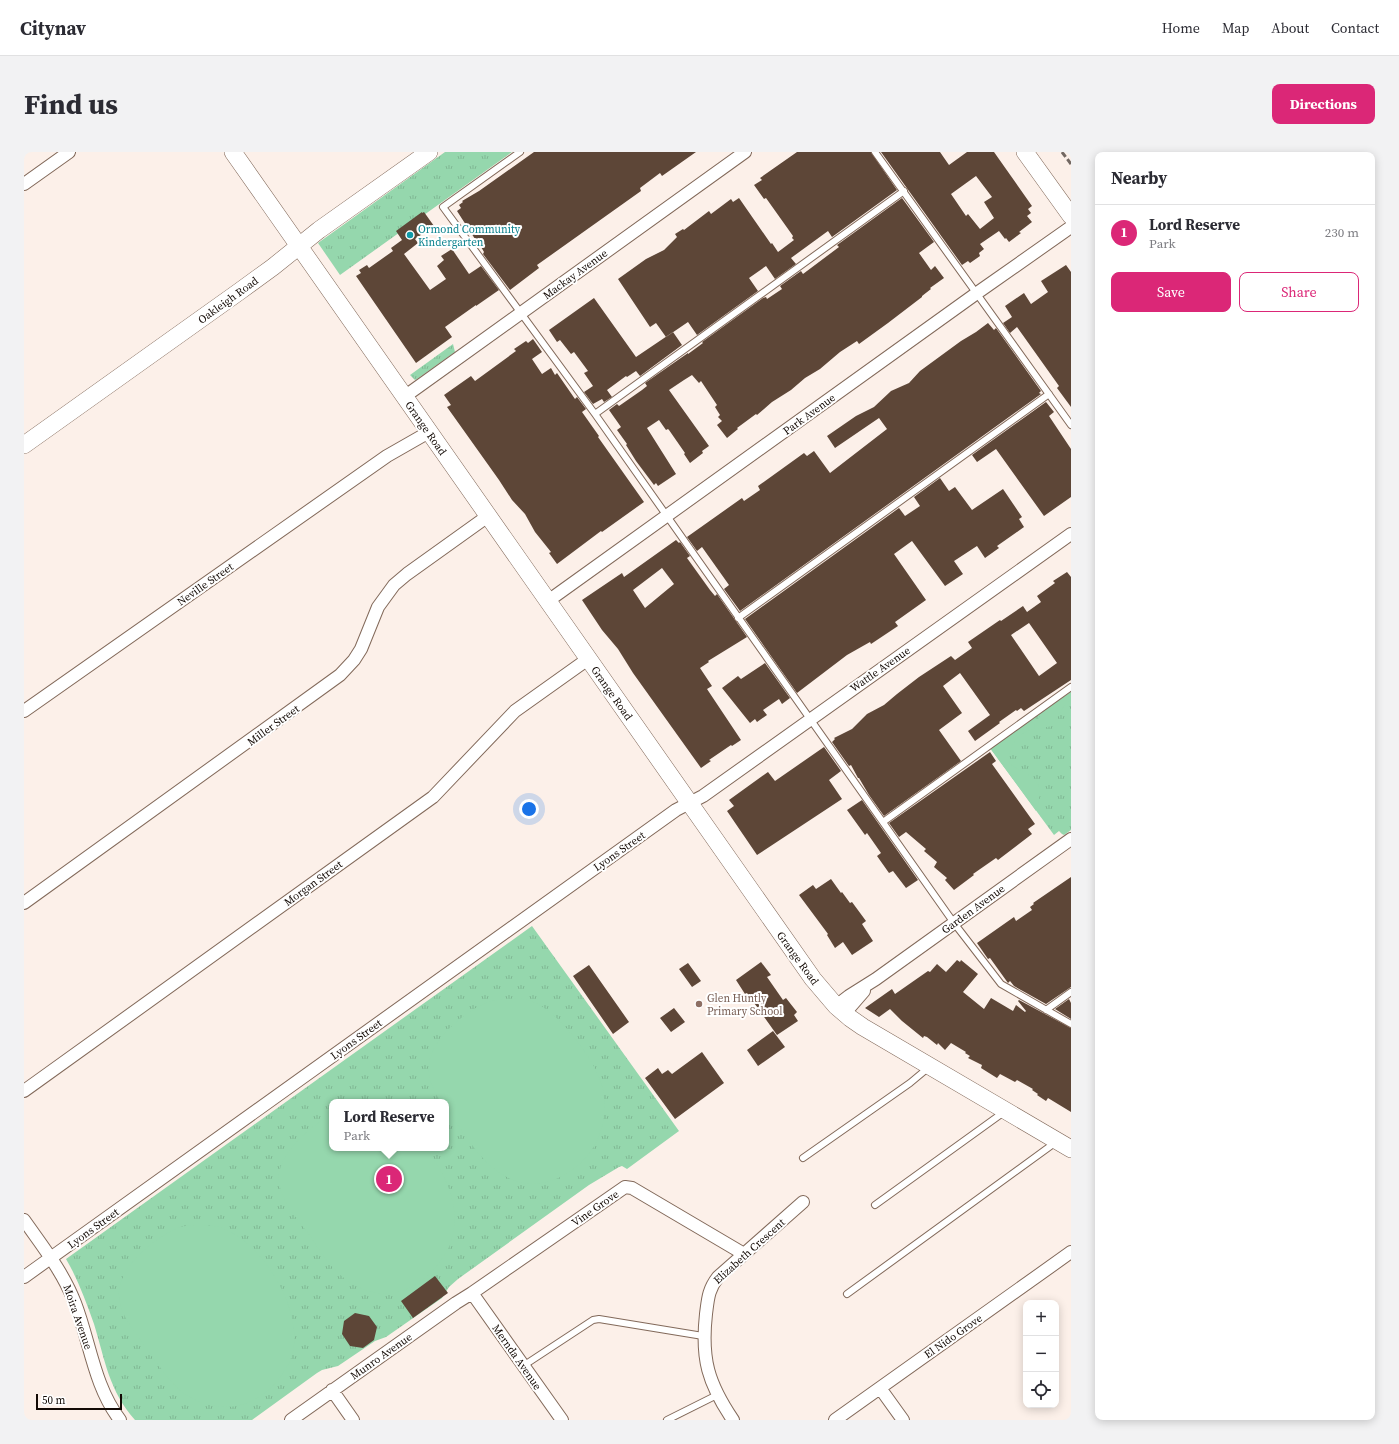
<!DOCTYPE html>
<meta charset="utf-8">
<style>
:root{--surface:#fff;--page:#f2f2f3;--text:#2b2b33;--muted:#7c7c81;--line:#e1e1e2;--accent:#db2777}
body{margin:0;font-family:"Source Serif 4",serif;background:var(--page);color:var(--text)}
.controls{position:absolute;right:12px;bottom:12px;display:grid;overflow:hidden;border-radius:8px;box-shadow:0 2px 10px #0003}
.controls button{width:36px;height:36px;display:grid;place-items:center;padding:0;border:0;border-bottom:1px solid var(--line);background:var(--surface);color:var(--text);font:20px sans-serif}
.scale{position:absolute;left:12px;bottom:10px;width:86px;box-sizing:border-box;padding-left:4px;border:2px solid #130a05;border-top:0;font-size:11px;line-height:14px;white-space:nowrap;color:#130a05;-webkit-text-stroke:3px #fff;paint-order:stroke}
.you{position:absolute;left:505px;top:657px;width:14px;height:14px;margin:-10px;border:3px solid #fff;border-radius:50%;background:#1a73e8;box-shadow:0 0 0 6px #1a73e833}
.badge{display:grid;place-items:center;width:26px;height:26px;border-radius:50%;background:var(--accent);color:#fff;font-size:13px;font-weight:700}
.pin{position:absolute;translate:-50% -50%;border:2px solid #fff;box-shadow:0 1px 4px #0006}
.popup{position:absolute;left:305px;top:947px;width:120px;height:52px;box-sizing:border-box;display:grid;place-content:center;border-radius:8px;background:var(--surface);filter:drop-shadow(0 1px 3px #0005);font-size:13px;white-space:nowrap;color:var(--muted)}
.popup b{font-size:15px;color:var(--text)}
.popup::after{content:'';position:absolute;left:50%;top:100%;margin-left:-8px;border:8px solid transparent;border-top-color:var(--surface)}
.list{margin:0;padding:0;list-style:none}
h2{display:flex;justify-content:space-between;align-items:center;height:52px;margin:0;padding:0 16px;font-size:17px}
h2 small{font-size:13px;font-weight:400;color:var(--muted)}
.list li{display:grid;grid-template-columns:26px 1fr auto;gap:12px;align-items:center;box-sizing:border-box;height:56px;padding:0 16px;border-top:1px solid var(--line)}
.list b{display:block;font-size:15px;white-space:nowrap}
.list p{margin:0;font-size:13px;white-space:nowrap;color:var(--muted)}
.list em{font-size:13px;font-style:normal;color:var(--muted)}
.actions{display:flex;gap:8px;padding:12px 16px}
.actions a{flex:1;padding:9px 0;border:1px solid var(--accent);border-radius:8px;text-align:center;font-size:14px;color:var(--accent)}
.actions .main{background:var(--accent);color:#fff}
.icon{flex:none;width:22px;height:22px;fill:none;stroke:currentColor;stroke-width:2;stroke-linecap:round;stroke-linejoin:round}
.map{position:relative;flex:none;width:1047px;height:1268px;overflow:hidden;border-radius:8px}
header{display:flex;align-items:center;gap:24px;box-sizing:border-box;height:56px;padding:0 20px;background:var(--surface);border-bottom:1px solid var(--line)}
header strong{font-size:19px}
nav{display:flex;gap:22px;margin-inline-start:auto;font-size:14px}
.intro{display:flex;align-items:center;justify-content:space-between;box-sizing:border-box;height:96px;padding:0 24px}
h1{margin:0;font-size:28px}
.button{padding:10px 18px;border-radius:8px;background:var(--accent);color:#fff;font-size:14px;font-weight:700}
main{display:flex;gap:24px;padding:0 24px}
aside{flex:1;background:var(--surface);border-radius:8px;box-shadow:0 2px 10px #0003}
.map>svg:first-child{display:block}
</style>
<header>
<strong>Citynav</strong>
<nav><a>Home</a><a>Map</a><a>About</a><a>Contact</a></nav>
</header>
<div class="intro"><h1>Find us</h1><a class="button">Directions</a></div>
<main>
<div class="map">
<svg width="1047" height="1268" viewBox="0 0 1047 1268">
<defs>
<pattern id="grass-tufts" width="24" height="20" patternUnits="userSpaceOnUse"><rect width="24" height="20" fill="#95d7ad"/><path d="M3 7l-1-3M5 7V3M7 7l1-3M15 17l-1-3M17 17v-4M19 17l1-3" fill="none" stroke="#80b793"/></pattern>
</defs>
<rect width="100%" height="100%" fill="#fcf0e9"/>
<!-- grass -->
<path fill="url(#grass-tufts)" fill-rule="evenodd" d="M421 0H488L316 123 294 91Z
M429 192 431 200 393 227 391 228 386 223Z
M1047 540V678L1040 683 1038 682 1035 679 1030 683 966 596Z
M508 774 655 979 603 1017 598 1014 595 1015 565 1033 434 1127 425 1135 418 1146 362 1185 351 1189 314 1214 298 1218 293 1221 228 1268H111C85 1239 81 1208 70 1172 62 1150 54 1127 42 1107ZM308 950H422V996H308Z"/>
<!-- garden -->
<path fill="#95d7ad" d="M1047 540V548C1037 554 1035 565 1028 574L1014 577V568L1017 561Z
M1012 564 1010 577C993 581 983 595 986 612 1008 627 1023 625 1012 659L966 596Z
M481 847C487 847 493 846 499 847 519 850 537 869 549 884 562 900 579 925 580 945 581 958 580 972 575 984 563 1015 528 1038 495 1030 486 1028 476 1021 469 1016 452 1002 435 974 422 956V950H417C410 940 403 925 405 912 408 886 442 858 465 850 470 848 476 848 481 847Z
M308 963V996H402C420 1020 436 1051 429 1082 427 1087 427 1092 424 1097 402 1138 360 1157 320 1126 305 1114 294 1096 284 1081 271 1064 253 1045 255 1022 258 999 288 972 308 963Z
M171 1073C183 1073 192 1073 203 1078 243 1096 287 1170 264 1213 241 1254 200 1268 159 1241 145 1230 134 1212 123 1197 111 1180 93 1160 95 1138 98 1112 133 1084 156 1075 161 1074 166 1073 171 1073Z"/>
<!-- building -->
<path fill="#5d4637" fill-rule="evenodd" d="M510 0H672L638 24 636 21 616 36 617 39 513 113 515 116 486 138 459 102 460 100 452 86 451 87 433 59 437 56 435 53 439 50 438 49 455 39Z
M773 0H847L873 38 808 85 804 79 767 106 772 112 751 127 742 114 725 126 734 139 673 183 664 170 642 185 632 171 626 175 594 127 622 107 640 98 653 85 651 82 659 77 660 78 685 59 687 62 707 47 709 50 715 46 747 92 748 91 754 100 770 88 768 86 769 84 742 46 740 47 730 33 738 28 736 26Z
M857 0H916L925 13 943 0H970L1008 54 1004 57 1007 61 1003 64 1008 70 995 80 997 81 985 90 982 86 981 87 975 79 956 92 960 97 955 101 956 104 946 111 944 109 938 113ZM952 24 968 45 960 50 970 66 956 77 944 62 942 64 927 42Z
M878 46 910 90 895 101 907 118 911 114 920 126 906 136 907 137 898 144V145L864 171 835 192 833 189 816 200 796 217 781 226 767 238 748 250 733 263 732 262 713 276 714 277 703 286 693 273 698 269 694 265 696 263 691 255 693 253 677 229 675 231 668 223 660 228 645 238 685 294 678 299 679 301 666 311 660 302 661 301 645 278 644 277 642 278 635 268 623 276 652 322 634 334 632 331 630 333 612 309 602 293 603 292 593 278 597 275 585 258 593 252 595 254 618 238 623 234 621 231 664 201V202L679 191 678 190 739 146 742 145 743 147 758 137 756 134 777 119 779 122 815 95 813 93Z
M398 60V61L400 60 410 74 391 87 394 91 380 102 406 138 422 127 413 114 420 108 417 104 428 97 445 122 457 114 475 138 452 154V153L421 175 428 185 392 211 332 124 337 121 335 118 343 113 345 116 369 99 367 96 378 88 372 79Z
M1042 113 1047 120V255L1033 236 1035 234 993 175 986 181 979 171 988 165 981 154 1000 141 1007 152 1024 140 1017 129Z
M570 146 612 205 649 180 658 193 616 224 612 219 603 225 602 224 583 238 588 245 580 250 578 247 569 252 560 240 569 234 560 221 564 219 550 200 547 202 536 188 533 190 525 178Z
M964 171 970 178 972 176 1017 239 1015 241 1017 242 716 459 700 437 705 433 678 395 673 399 663 385 718 346 720 349 736 338 734 334 780 301 783 304 790 299 806 321 863 277 855 266 811 296 803 284 832 264 850 255 867 239 885 231 896 219 937 189 952 180Z
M509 187 518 200 508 207 518 222 527 216 531 223 533 221 551 247 553 245 562 257 558 260 575 284 574 285 620 350 578 380 577 379 533 412 525 401 527 400 511 380 501 362 488 348 475 328 423 255 427 253 420 243 447 224 451 229 492 199 490 197 502 189 504 191Z
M1022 250 1030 260 1025 264 1047 297V345L1020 364 972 297 953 310 948 303Z
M916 326 925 339 931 335 948 358 979 337 998 365 995 367 1000 375 973 394 975 396 961 406 953 394 930 409 939 422 921 434 888 389 870 402 902 448 871 470 874 474 847 492 846 490 823 503 773 541 721 467 875 356 881 364 896 354 890 345Z
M652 388 655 391 656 390 666 404 663 406 686 438 691 444 693 442 723 485 684 509 685 510 676 516 688 534 683 537 717 588 708 594 707 593 685 608 687 609 677 616 609 521 594 497 578 478 558 448 598 421 600 425ZM638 416 650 432 621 456 609 438Z
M1043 420 1047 425V528L1000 559 997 556 993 559 992 558 975 570 976 571 951 589 944 579 966 563 936 521 919 534 938 561 915 578 937 609 860 664 845 643 835 626H834L827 613 825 614 808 590 811 587 810 586 828 577 843 562 860 553 873 542 895 525 927 504 931 508 948 496 944 490 976 468 977 469 999 454 1003 460 1017 450 1013 444 1031 431 1029 429ZM1005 471 1033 511 1015 524 987 483Z
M741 511 766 546 758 552 755 547 739 558 743 563 733 570 731 567 726 571 698 536 714 524 717 527Z
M800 595 817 619 805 628 818 647 733 703 703 659 710 654 705 648 744 620 751 629Z
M966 600 972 609 968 612 1011 672 1004 677 1008 682 974 708 972 706 949 722 950 723 930 738 921 728 923 726 910 715 913 710 900 699 902 697 882 680 875 685 865 671Z
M838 648 894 728 882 736 869 719 865 721 853 704 857 701 843 681 841 683 823 658Z
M1047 725V835L1022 852 990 834 986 829 984 831 966 806 964 807 953 791 990 765 992 769 1008 758 1006 755 1010 752 1009 751Z
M807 727 817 741 818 740 826 751 828 750 842 769 838 772 849 789 828 803 819 790 811 796 803 783 804 782 775 743 789 733 792 737Z
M933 808 936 810 937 808 954 822 939 840 960 857 967 846 989 859 992 853 1001 860 1002 859 994 849 995 848 1047 876V960L1024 946 1022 949 1013 943 1014 942 1008 938 1009 937 993 928 991 930 976 922 973 926 957 916 958 913 944 906 946 904 941 901 942 900 927 891 921 898 914 891 913 893 903 885 900 884 899 886 878 869 866 857 855 865 841 856 868 837 871 842 904 819 906 820 913 812 922 820Z
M737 810 747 823 743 825 759 848 762 846 773 860 770 863 774 869 753 883 723 841 721 842 712 828Z
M664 811 677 829 668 835 655 817Z
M565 813 605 870 589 882 549 824Z
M1045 847 1047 851V867L1031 857Z
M650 856 661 870 647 880 636 866Z
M749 879 761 895 734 914 723 898Z
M678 900 700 931 651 967 621 926 634 916 638 922 644 918 648 922Z
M411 1124 424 1141 389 1166 377 1149Z
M331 1161 345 1164 353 1175 350 1188 339 1196 326 1194 318 1182 320 1169Z"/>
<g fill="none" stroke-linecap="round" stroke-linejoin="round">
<defs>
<path id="lane" d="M496 0 419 55 571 262 930 771 977 832 1047 872
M851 0 1047 273
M571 262 880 39
M714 466 1025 242
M859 670 1047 535
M1022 858 1047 840
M779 1006 886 931 904 916
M851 1053 980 960
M823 1142 1032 990
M499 1214 569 1168 575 1167 679 1184
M643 1268 693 1243"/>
<path id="street" d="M0 32 45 0
M380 245 721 0
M524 449 953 141 1047 75
M0 559 363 304 405 280
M0 751 316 523 330 508 337 497 354 455 370 433 383 422 464 364
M812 854 825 844 852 827 1047 687
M820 862 840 839
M0 939 409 645 491 559 564 507
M0 1068C19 1095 39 1120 51 1151 66 1190 70 1234 96 1268
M0 1125 652 658 679 644 1047 382
M448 1141 538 1268
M856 1236 879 1268
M308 1238 329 1268
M267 1268 432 1151 448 1141 601 1035 608 1036 720 1102
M709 1268C684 1231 677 1207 682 1162 684 1147 684 1138 694 1125L779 1050
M811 1268 1047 1100"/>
<path id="secondary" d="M209 0 789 827 812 854 826 866 839 875 1047 997
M1001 0 1047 64
M0 293 216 139 249 115 295 78 405 0"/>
</defs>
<!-- lane casing -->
<use href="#lane" stroke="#82695a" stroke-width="8"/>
<!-- street casing -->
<use href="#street" stroke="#82695a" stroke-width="14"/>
<!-- secondary casing -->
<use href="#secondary" stroke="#82695a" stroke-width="18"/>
<!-- lane -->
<use href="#lane" stroke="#fff" stroke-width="6"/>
<!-- street -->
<use href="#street" stroke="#fff" stroke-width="12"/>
<!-- secondary -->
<use href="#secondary" stroke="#fff" stroke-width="17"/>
<!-- rail -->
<path stroke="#726862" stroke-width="3" stroke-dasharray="6 3" stroke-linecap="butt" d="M1038 0 1047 12
M1046 0 1047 1"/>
</g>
<!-- markers -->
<circle fill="#0f9aa8" stroke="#fff" stroke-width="1.5" cx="386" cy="83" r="4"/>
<circle fill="#8d6e63" stroke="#fff" stroke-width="1.5" cx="675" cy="852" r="4"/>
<g text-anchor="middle" stroke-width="4" stroke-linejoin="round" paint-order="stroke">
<!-- culture labels -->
<g font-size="11" fill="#0d838f" stroke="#fff" text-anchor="start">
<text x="394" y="81">Ormond Community<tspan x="394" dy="13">Kindergarten</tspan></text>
</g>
<!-- street labels -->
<g font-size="11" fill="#130a05" stroke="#fff">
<text transform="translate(551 122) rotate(-36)" y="4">Mackay Avenue</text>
<text transform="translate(204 148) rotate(-36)" y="4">Oakleigh Road</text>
<text transform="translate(785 262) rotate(-36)" y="4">Park Avenue</text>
<text transform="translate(402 276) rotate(55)" y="4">Grange Road</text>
<text transform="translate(181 432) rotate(-35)" y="4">Neville Street</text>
<text transform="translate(856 517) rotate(-35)" y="4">Wattle Avenue</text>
<text transform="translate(588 541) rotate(55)" y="4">Grange Road</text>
<text transform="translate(249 573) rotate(-36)" y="4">Miller Street</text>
<text transform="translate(595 699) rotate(-35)" y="4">Lyons Street</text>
<text transform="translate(289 731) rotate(-36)" y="4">Morgan Street</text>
<text transform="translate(949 757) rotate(-36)" y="4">Garden Avenue</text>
<text transform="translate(774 806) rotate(54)" y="4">Grange Road</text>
<text transform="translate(332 887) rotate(-36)" y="4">Lyons Street</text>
<text transform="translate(571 1056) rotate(-35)" y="4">Vine Grove</text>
<text transform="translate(69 1076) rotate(-36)" y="4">Lyons Street</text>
<text transform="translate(725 1099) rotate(-42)" y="4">Elizabeth Crescent</text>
<text transform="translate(54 1165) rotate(71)" y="4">Moira Avenue</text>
<text transform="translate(929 1184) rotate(-35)" y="4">El Nido Grove</text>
<text transform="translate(357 1204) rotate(-35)" y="4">Munro Avenue</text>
<text transform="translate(493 1205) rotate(55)" y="4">Mernda Avenue</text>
</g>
<!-- education labels -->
<g font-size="11" fill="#785e54" stroke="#fff" text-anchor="start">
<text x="683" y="850">Glen Huntly<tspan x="683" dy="13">Primary School</tspan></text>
</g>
</g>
</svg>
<div class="controls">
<button>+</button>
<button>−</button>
<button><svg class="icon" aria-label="locate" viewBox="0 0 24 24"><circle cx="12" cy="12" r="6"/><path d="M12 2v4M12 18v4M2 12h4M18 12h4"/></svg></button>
</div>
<div class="scale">50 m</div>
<div class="you"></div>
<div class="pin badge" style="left:365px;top:1027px">1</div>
<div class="popup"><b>Lord Reserve</b>Park</div>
</div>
<aside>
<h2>Nearby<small></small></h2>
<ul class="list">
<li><span class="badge">1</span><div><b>Lord Reserve</b><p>Park</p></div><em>230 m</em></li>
</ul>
<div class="actions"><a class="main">Save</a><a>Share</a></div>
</aside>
</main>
